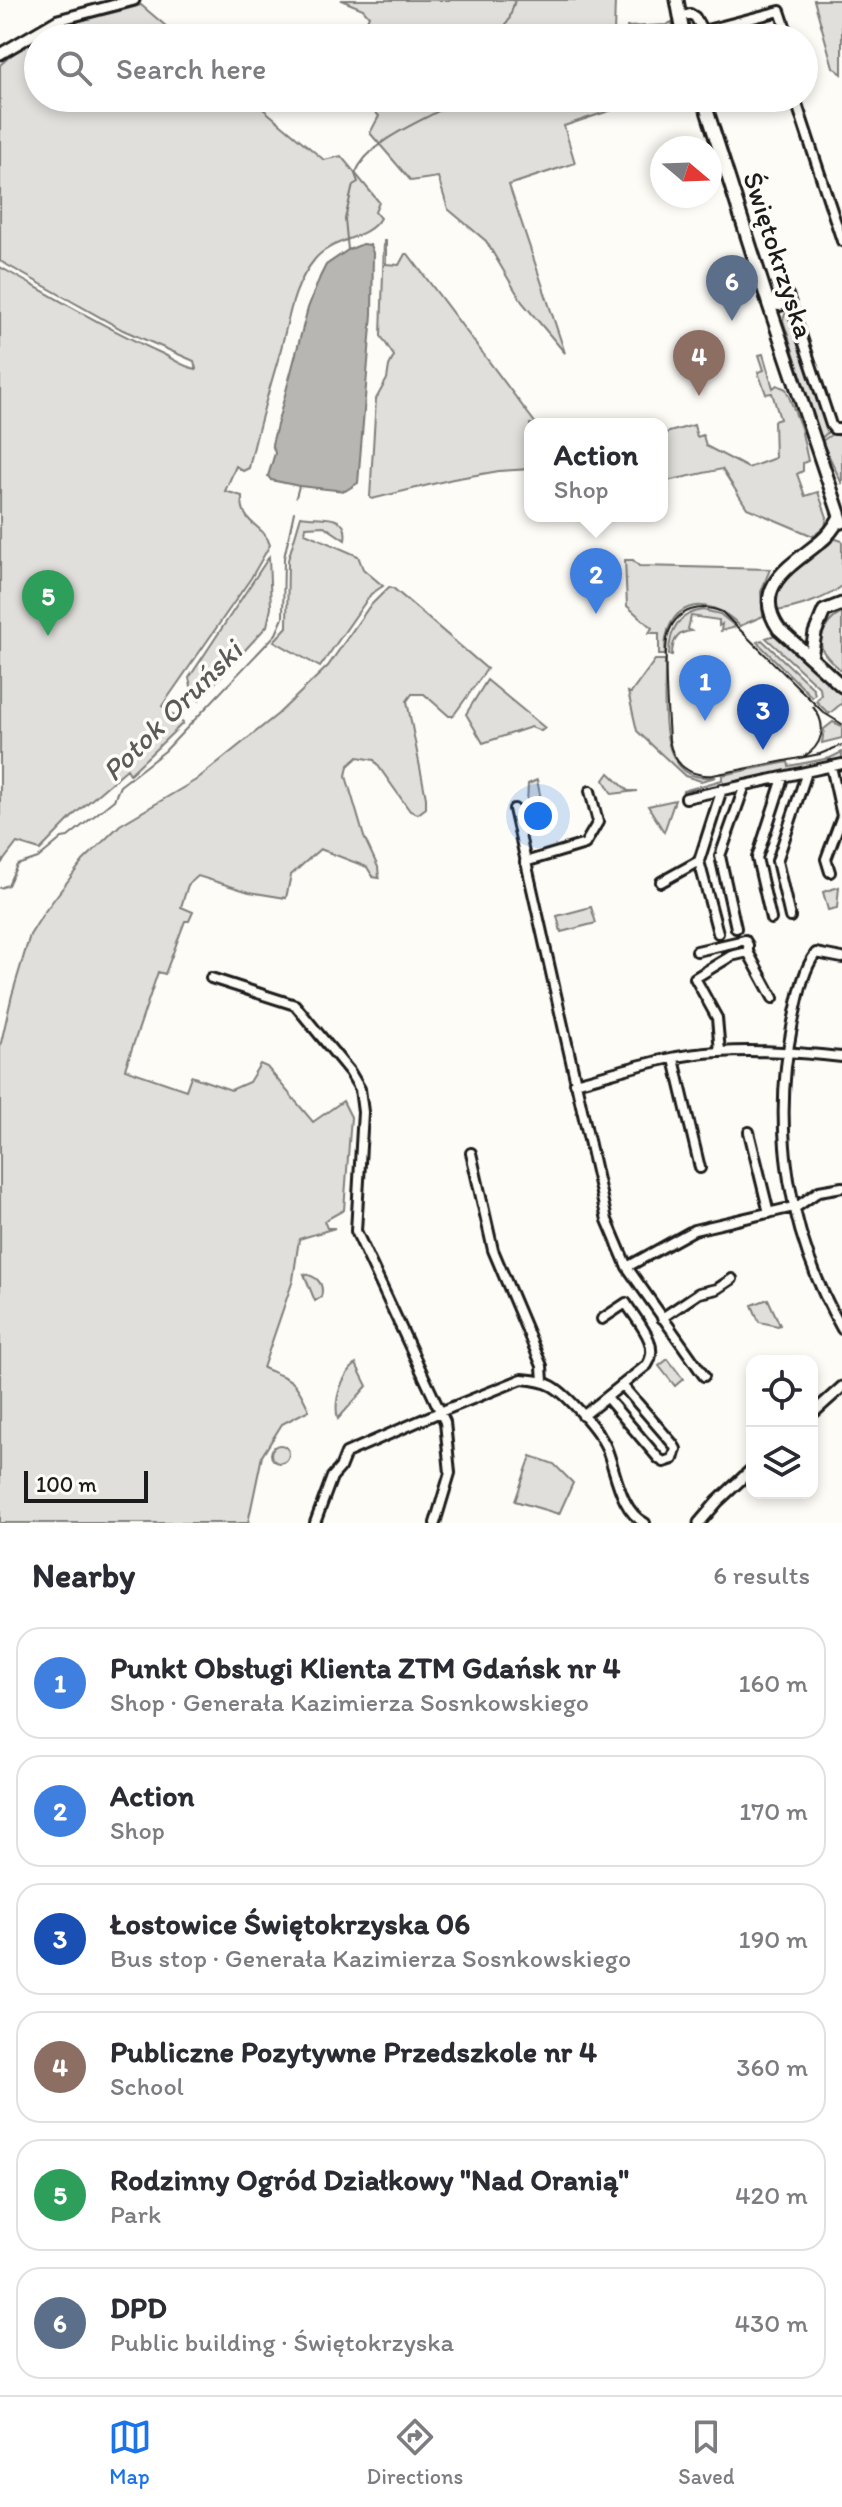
<!DOCTYPE html>
<meta charset="utf-8">
<style>
:root{--surface:#fff;--page:#f2f2f3;--text:#2b2b33;--muted:#7c7c81;--line:#e1e1e2;--accent:#1a73e8}
body{margin:0;font-family:Itim,sans-serif;background:var(--page);color:var(--text)}
.controls{position:absolute;right:24px;bottom:24px;display:grid;overflow:hidden;border-radius:16px;box-shadow:0 4px 12px #0003}
.controls button{width:72px;height:72px;display:grid;place-items:center;padding:0;border:0;border-bottom:2px solid var(--line);background:var(--surface);color:var(--text);font:40px sans-serif}
.compass{position:absolute;left:650px;top:136px;width:72px;height:72px;border-radius:50%;background:var(--surface);box-shadow:0 4px 12px #0003;rotate:109deg}
.scale{position:absolute;left:24px;bottom:20px;width:124px;box-sizing:border-box;padding-left:8px;border:4px solid #1c1c1c;border-top:0;font-size:22px;line-height:28px;white-space:nowrap;color:#1c1c1c;-webkit-text-stroke:6px #fdfcf7;paint-order:stroke}
.you{position:absolute;left:538px;top:816px;width:28px;height:28px;margin:-20px;border:6px solid #fff;border-radius:50%;background:#1a73e8;box-shadow:0 0 0 12px #1a73e833}
.badge{display:grid;place-items:center;width:52px;height:52px;border-radius:50%;background:var(--accent);color:#fff;font-size:26px;font-weight:700}
.pin{position:absolute;translate:-50% -66px;filter:drop-shadow(0 2px 4px #0008)}
.pin::after{content:'';position:absolute;top:42px;width:28px;height:24px;background:inherit;clip-path:polygon(0 0,100% 0,50% 100%)}
.popup{position:absolute;left:524px;top:418px;width:144px;height:104px;box-sizing:border-box;display:grid;place-content:center;border-radius:16px;background:var(--surface);filter:drop-shadow(0 2px 6px #0005);font-size:26px;white-space:nowrap;color:var(--muted)}
.popup b{font-size:30px;color:var(--text)}
.popup::after{content:'';position:absolute;left:50%;top:100%;margin-left:-16px;border:16px solid transparent;border-top-color:var(--surface)}
.list{margin:0;padding:0;list-style:none}
h2{display:flex;justify-content:space-between;align-items:center;height:104px;margin:0;padding:0 32px;font-size:34px}
h2 small{font-size:26px;font-weight:400;color:var(--muted)}
.list li{display:grid;grid-template-columns:52px 1fr auto;gap:24px;align-items:center;box-sizing:border-box;height:112px;margin:0 16px 16px;padding:0 16px;border:2px solid var(--line);border-radius:24px}
.list b{display:block;font-size:30px;white-space:nowrap}
.list p{margin:0;font-size:26px;white-space:nowrap;color:var(--muted)}
.list em{font-size:26px;font-style:normal;color:var(--muted)}
.icon{flex:none;width:44px;height:44px;fill:none;stroke:currentColor;stroke-width:2;stroke-linecap:round;stroke-linejoin:round}
.map{position:relative;flex:none;width:842px;height:1523px;overflow:hidden}
.search{position:absolute;background:var(--surface);box-shadow:0 4px 12px #0003;left:24px;right:24px;top:24px;height:88px;display:flex;align-items:center;gap:20px;box-sizing:border-box;padding:0 28px;border-radius:44px;color:var(--muted);font-size:30px}
.sheet{height:872px;background:var(--surface)}
nav{display:flex;justify-content:space-around;align-items:center;box-sizing:border-box;height:112px;border-top:2px solid var(--line);background:var(--surface);font-size:22px;color:var(--muted)}
nav a{display:grid;justify-items:center;gap:4px}
nav .on{color:var(--accent)}
.map>svg:first-child{display:block}
</style>
<div class="map">
<svg width="842" height="1523" viewBox="0 0 842 1523">
<rect width="100%" height="100%" fill="#fdfcf7"/>
<filter id="ink" filterUnits="userSpaceOnUse"><feTurbulence type="fractalNoise" baseFrequency=".0125" numOctaves="2"/><feDisplacementMap in="SourceGraphic" scale="16" xChannelSelector="R" yChannelSelector="G"/><feConvolveMatrix kernelMatrix="1 2 1 2 8 2 1 2 1" color-interpolation-filters="sRGB"/></filter>
<g filter="url(#ink)">
<!-- green -->
<path fill="#e0dfdb" stroke="#7e7e7c" stroke-width="2" d="M341 0H615L614 34 626 35 627 27 666 25 672 22 676 38H360L369 16 363 9Z
M814 0H842V74L833 67Z
M141 5 180 38H38V98H250L324 160 341 156 379 202 375 212 380 218C368 240 332 238 315 259 291 288 289 321 279 356 268 393 257 430 249 468L243 471 236 466 225 491 242 496C241 527 263 522 270 545L251 578 162 706 183 723 130 774 127 769 76 813 40 850 17 843 0 865V267C54 297 107 329 163 354 175 360 183 367 196 369L194 361 123 330 0 261V65C46 21 85 22 141 5Z
M361 98H612L615 109 564 126 575 163 509 185 565 353 522 302 486 241 448 209 438 177 411 181 370 133 379 116Z
M384 241H386V264L399 265 405 254H408L536 424H530V469L499 471 453 479 372 499 370 497 376 399 387 379 389 366 394 356 381 336Z
M785 314 788 316 828 432 823 437 820 435 783 320Z
M763 354 773 388 777 385 786 389 801 428 808 461 803 463V471L797 474 805 496 818 492 827 517 825 527 813 536 747 508 722 469 662 482V434L694 425 697 437 703 435 706 446 748 468 775 458 774 421 780 419 772 393 766 394 758 372 764 370 759 355Z
M832 434 842 436V484L822 441Z
M301 516C318 520 350 511 345 540L324 526 306 527 305 533 358 556 363 569 383 586 371 594 320 667 274 641 287 627 288 560Z
M836 539 842 541V586C826 599 797 608 776 611 772 581 810 547 836 539Z
M269 557 271 608 267 626 199 700 193 694 189 678Z
M625 560H633L639 566 770 569 761 592 763 616 740 626C706 591 663 602 665 655H659V633H649L652 628 627 606Z
M389 587 393 588 487 669 453 716H449L424 694H412L407 701 426 798V808L418 814 410 811 374 760 358 757 348 766 346 776 364 837 378 867 379 878 373 877 367 867 320 849 291 875 286 898 249 892 198 876 188 885 181 907 193 912 189 921H185L165 974 158 972 125 1069 186 1090 191 1076 231 1090 249 1082 260 1064 267 1067 313 1122 343 1101 351 1117 344 1210 324 1221 327 1228H335L299 1239 293 1280 263 1368C293 1381 294 1377 309 1410L282 1424 262 1456 248 1523H0V1047L12 995 30 935 43 914 83 861 120 825 196 780 278 714 328 666 369 607Z
M703 610 720 614 736 627 721 631 722 624 719 626V620L691 616 688 629 691 631C677 632 672 642 672 655H669C669 631 678 613 703 610Z
M842 613V671C836 665 827 659 823 651 816 636 829 619 842 613Z
M778 634 842 692V703L829 714 816 701 821 695 820 688 766 638Z
M762 640 813 688 815 694 812 697 757 642Z
M655 660H665C666 692 656 760 692 775 700 778 709 777 716 777L701 781 685 776 656 749 637 731 628 692 631 693Z
M487 680 545 728 541 731 531 727 483 743 466 714Z
M833 722 842 726V738L822 743 824 729Z
M842 752V759L683 794V791L722 780V775L788 762 789 766 830 758Z
M609 773 628 791H637L612 794 604 780Z
M537 780 542 804H527L528 784Z
M675 800 664 832 648 806Z
M839 887 837 908 828 910 823 892Z
M591 907 596 923 561 932 557 916Z
M304 1274C316 1276 325 1283 321 1297L315 1301Z
M768 1299 780 1325 778 1326 759 1322 752 1305Z
M668 1359 683 1379 675 1386 659 1366Z
M356 1364 367 1386 338 1419C333 1401 342 1375 356 1364Z
M271 1454a9 9 0 1 1 18 0a9 9 0 1 1-18 0Z
M531 1456 554 1464 573 1483 559 1514 515 1501Z"/>
<!-- water -->
<path fill="#b7b6b2" stroke="#797876" stroke-width="2" d="M363 244 370 245 373 253 372 314 358 483 345 491 299 486 271 480 268 476 275 453 272 444 308 308 320 277 326 265 348 250Z"/>
<g fill="none" stroke-linecap="round" stroke-linejoin="round">
<!-- stream -->
<path stroke="#797876" stroke-width="2" d="M496 38 509 20 515 0
M348 250 345 219 353 185 358 182 355 174C369 141 414 125 444 108L452 98
M296 497 299 486
M0 888 8 885 17 865 38 858 62 838 68 837 114 800 120 786 165 751 276 634 283 618 284 558 294 512"/>
<defs>
<path id="minor" d="M679 17 690 14 695 17 703 31 780 11 789 38
M795 98 842 241
M769 305 779 297 788 295 831 425 834 429H842
M769 305 780 306 791 303
M686 798 842 764
M514 809 607 1220 627 1267 704 1376
M525 862 585 844 598 822 590 791
M830 872 826 859 842 816 831 766
M661 882 699 861
M790 917 777 861 807 772
M771 919 757 858 783 778
M736 928 720 856 745 785
M718 933 699 861 722 789
M697 951 745 940 748 945V952L773 998
M842 958 816 953C802 971 798 1000 793 1022 771 1129 788 1234 842 1329
M211 978 295 1005 350 1072 360 1089 363 1112 356 1231 445 1422 450 1473 435 1523
M720 1052 717 1018 695 978 731 956 748 952
M674 1059 700 1168
M575 1083C622 1071 670 1054 719 1052 760 1049 802 1053 842 1057
M749 1132 769 1213
M471 1153 493 1250 542 1366 543 1382
M627 1267 694 1230 798 1206 819 1191 842 1187
M662 1318 699 1293 717 1289 732 1279
M607 1398 659 1459 664 1462 673 1459 676 1449 673 1444 622 1385
M583 1416 647 1365C661 1344 637 1322 626 1303L602 1319
M315 1523 332 1477 340 1468 346 1453 440 1412 522 1379C533 1380 543 1381 552 1386 568 1395 599 1431 606 1447 616 1471 620 1511 645 1523"/>
<path id="tertiary" d="M0 54 58 20 134 0
M812 1414 842 1387
M699 1523 717 1502 752 1469"/>
<path id="secondary" d="M677 0 684 38
M703 98 769 305 842 522
M840 517C835 526 829 535 820 542 792 565 750 587 779 629L842 686
M811 657 815 633 824 611 842 604"/>
</defs>
<!-- minor casing -->
<use href="#minor" stroke="#1c1c1c" stroke-width="14"/>
<!-- tertiary casing -->
<use href="#tertiary" stroke="#1c1c1c" stroke-width="15"/>
<!-- secondary casing -->
<use href="#secondary" stroke="#1c1c1c" stroke-width="17"/>
<!-- minor -->
<use href="#minor" stroke="#fdfcf7" stroke-width="8"/>
<!-- tertiary -->
<use href="#tertiary" stroke="#fdfcf7" stroke-width="9"/>
<!-- secondary -->
<use href="#secondary" stroke="#fdfcf7" stroke-width="11"/>
<!-- tram -->
<path stroke="#1c1c1c" stroke-width="2" d="M842 724 824 713 722 612C701 603 677 609 669 632 662 650 668 718 669 740 673 764 689 777 713 775L820 754 842 745
M803 757C823 746 828 725 813 707"/>
</g>
</g>
<g text-anchor="middle" stroke-width="7" stroke-linejoin="round" paint-order="stroke">
<!-- street labels -->
<g font-size="28" fill="#1c1c1c" stroke="#fdfcf7">
<text transform="translate(779 255) rotate(72)" y="10">Świętokrzyska</text>
</g>
<!-- water labels -->
<g font-size="30" font-style="italic" fill="#5a5a58" stroke="#fdfcf7">
<text transform="translate(172 711) rotate(-45)" y="10">Potok Oruński</text>
</g>
</g>
</svg>
<div class="controls">
<button><svg class="icon" aria-label="locate" viewBox="0 0 24 24"><circle cx="12" cy="12" r="6"/><path d="M12 2v4M12 18v4M2 12h4M18 12h4"/></svg></button>
<button><svg class="icon" aria-label="layers" viewBox="0 0 24 24"><path d="M12 4l9 5-9 5-9-5zM3 14l9 5 9-5"/></svg></button>
</div>
<svg class="compass" viewBox="-18 -18 36 36"><path d="M0-13l5 13h-10z" fill="#e53935"/><path d="M0 13l5-13h-10z" fill="#7c7c81"/></svg>
<div class="scale">100 m</div>
<div class="you"></div>
<div class="pin badge" style="left:705px;top:721px;background:#3f7fe0">1</div>
<div class="pin badge" style="left:596px;top:614px;background:#3f7fe0">2</div>
<div class="popup"><b>Action</b>Shop</div>
<div class="pin badge" style="left:763px;top:750px;background:#1a4fb4">3</div>
<div class="pin badge" style="left:699px;top:396px;background:#8d6e63">4</div>
<div class="pin badge" style="left:48px;top:636px;background:#2e9e5b">5</div>
<div class="pin badge" style="left:732px;top:321px;background:#5c6f8a">6</div>
<div class="search"><svg class="icon" aria-label="search" viewBox="0 0 24 24"><circle cx="10" cy="10" r="6"/><path d="M15 15l6 6"/></svg>Search here</div>
</div>
<section class="sheet">
<h2>Nearby<small>6 results</small></h2>
<ul class="list">
<li><span class="badge" style="background:#3f7fe0">1</span><div><b>Punkt Obsługi Klienta ZTM Gdańsk nr 4</b><p>Shop · Generała Kazimierza Sosnkowskiego</p></div><em>160 m</em></li>
<li><span class="badge" style="background:#3f7fe0">2</span><div><b>Action</b><p>Shop</p></div><em>170 m</em></li>
<li><span class="badge" style="background:#1a4fb4">3</span><div><b>Łostowice Świętokrzyska 06</b><p>Bus stop · Generała Kazimierza Sosnkowskiego</p></div><em>190 m</em></li>
<li><span class="badge" style="background:#8d6e63">4</span><div><b>Publiczne Pozytywne Przedszkole nr 4</b><p>School</p></div><em>360 m</em></li>
<li><span class="badge" style="background:#2e9e5b">5</span><div><b>Rodzinny Ogród Działkowy &quot;Nad Oranią&quot;</b><p>Park</p></div><em>420 m</em></li>
<li><span class="badge" style="background:#5c6f8a">6</span><div><b>DPD</b><p>Public building · Świętokrzyska</p></div><em>430 m</em></li>
</ul>
</section>
<nav>
<a class="on"><svg class="icon" aria-label="map" viewBox="0 0 24 24"><path d="M3 6l6-2 6 2 6-2v14l-6 2-6-2-6 2zM9 4v14M15 6v14"/></svg>Map</a>
<a><svg class="icon" aria-label="directions" viewBox="0 0 24 24"><path d="M12 3l9 9-9 9-9-9zM9 14v-3h6M13 9l2 2-2 2"/></svg>Directions</a>
<a><svg class="icon" aria-label="saved" viewBox="0 0 24 24"><path d="M7 4h10v16l-5-4-5 4z"/></svg>Saved</a>
</nav>
